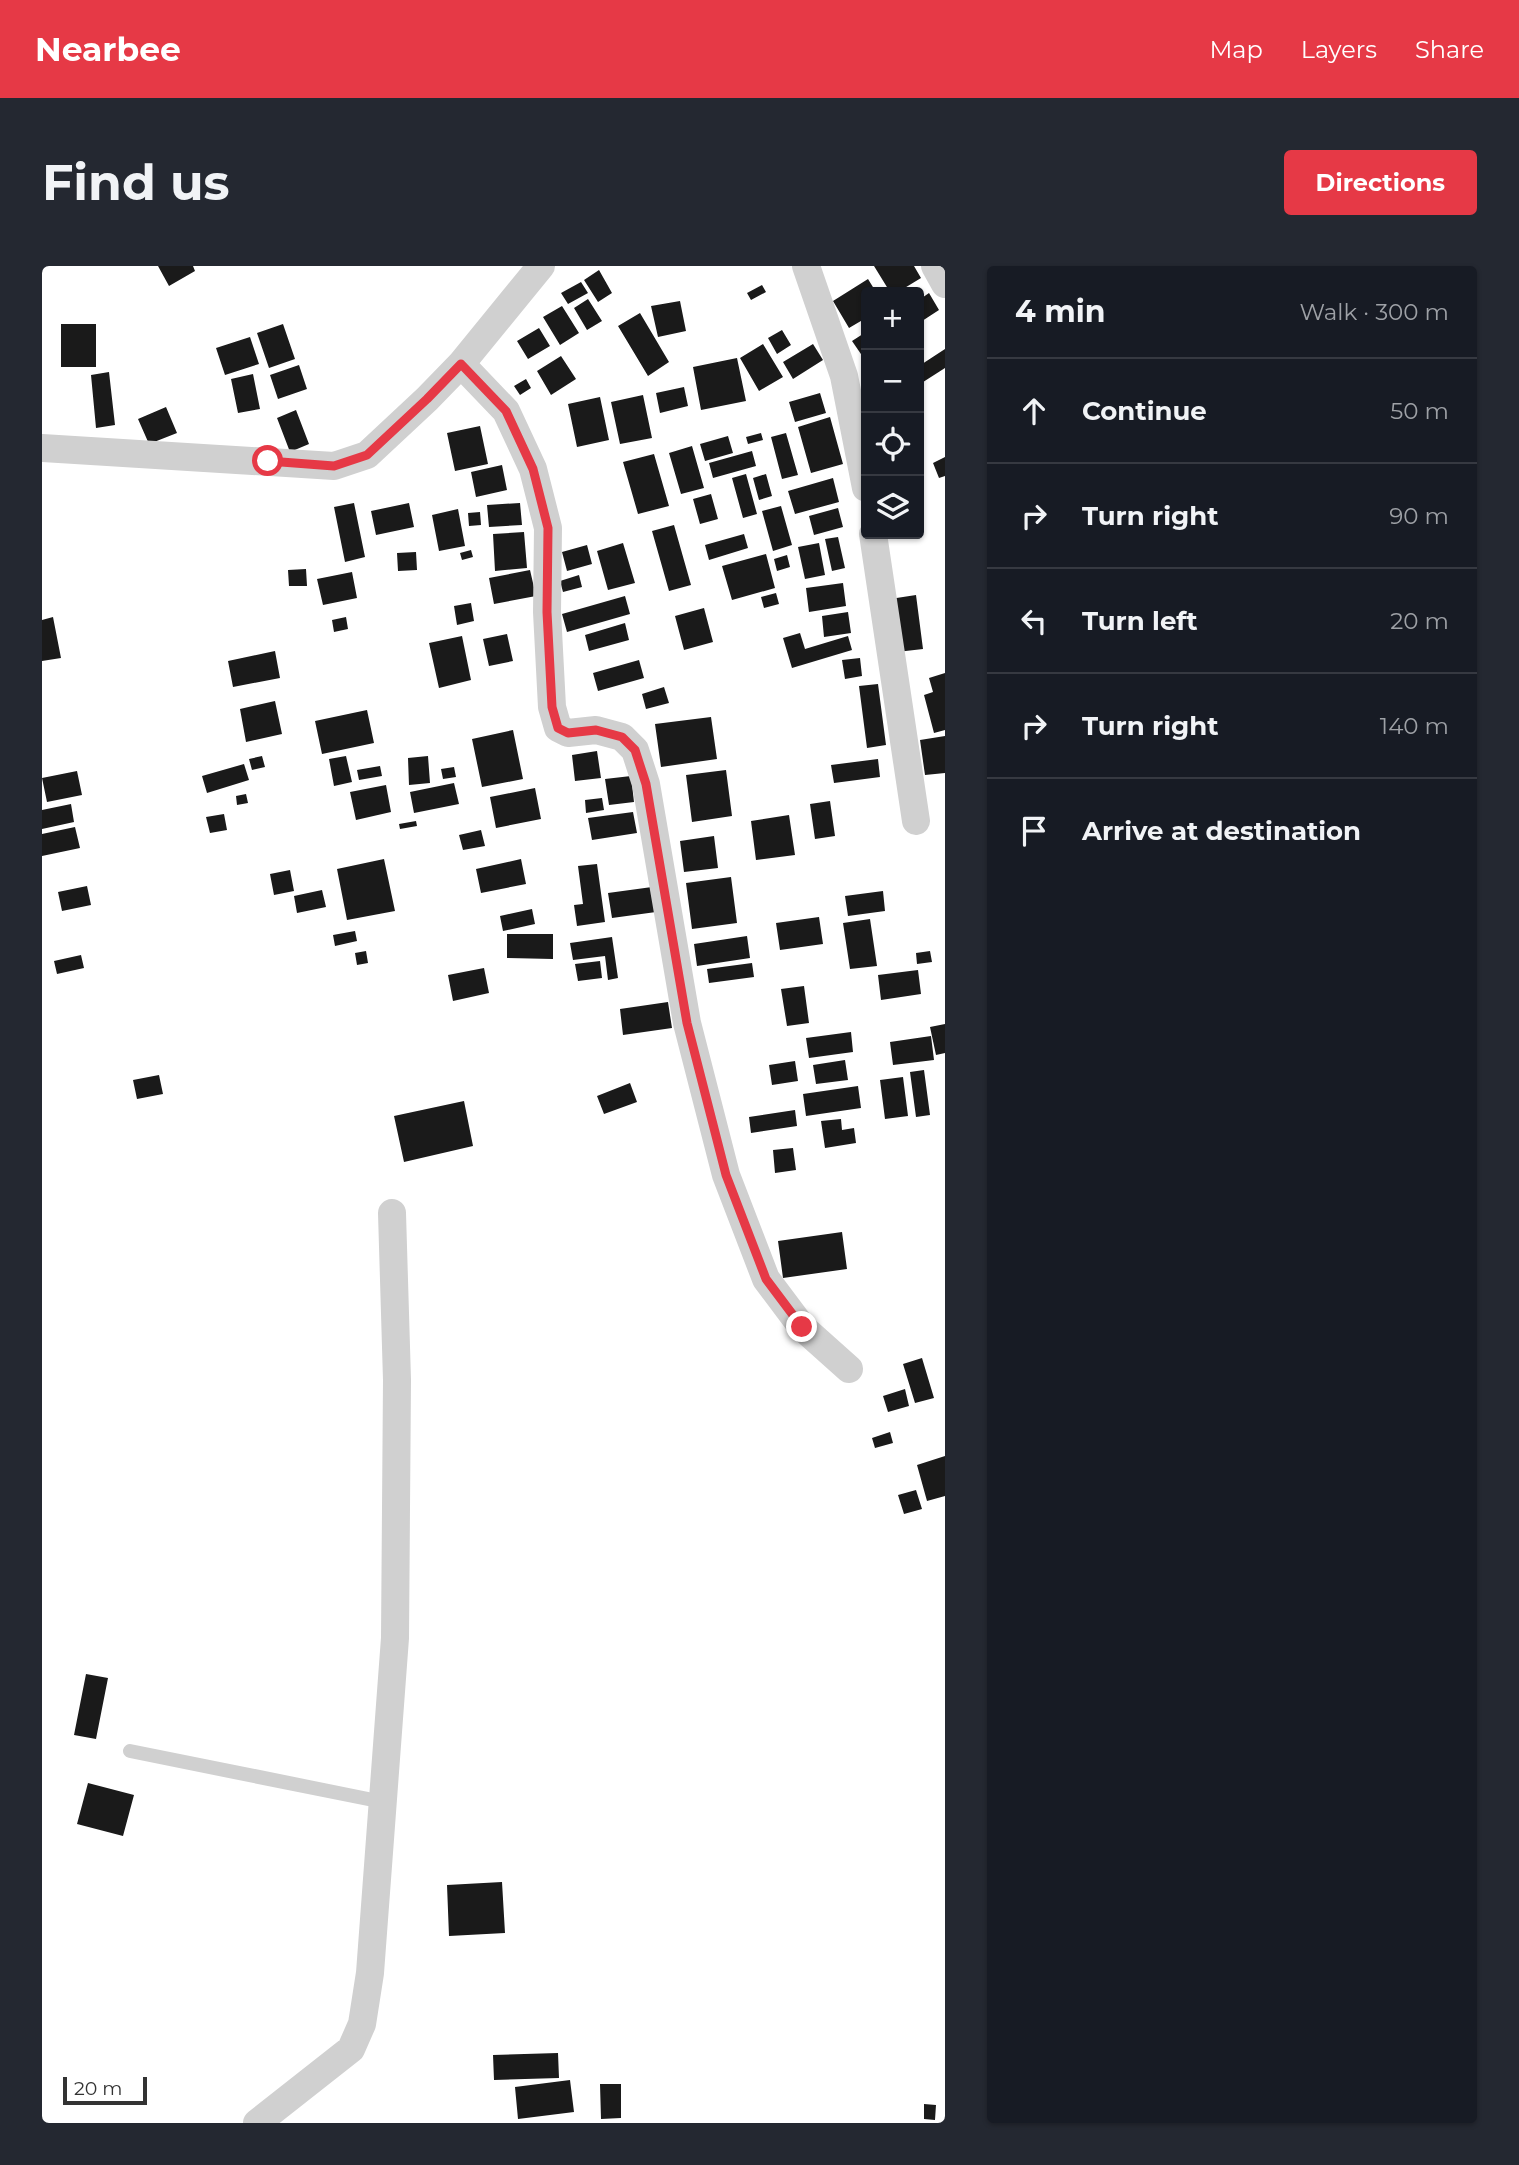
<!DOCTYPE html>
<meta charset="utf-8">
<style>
:root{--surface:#171b24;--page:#242831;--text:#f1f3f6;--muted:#9ea1a6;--line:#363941;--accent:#e63946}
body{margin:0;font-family:Montserrat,sans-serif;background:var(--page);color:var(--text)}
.controls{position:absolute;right:21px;top:21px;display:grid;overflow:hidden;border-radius:7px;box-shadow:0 2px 5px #0004}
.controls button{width:63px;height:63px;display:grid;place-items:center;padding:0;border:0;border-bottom:2px solid var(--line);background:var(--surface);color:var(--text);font:35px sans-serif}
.scale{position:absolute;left:21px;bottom:18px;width:84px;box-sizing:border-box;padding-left:7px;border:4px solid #333;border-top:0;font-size:19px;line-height:24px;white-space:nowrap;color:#333;-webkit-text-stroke:5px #fff;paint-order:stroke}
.stop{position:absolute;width:21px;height:21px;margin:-16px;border:5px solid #e63946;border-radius:50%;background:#fff}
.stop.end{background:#e63946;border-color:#fff;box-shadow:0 2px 7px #0008}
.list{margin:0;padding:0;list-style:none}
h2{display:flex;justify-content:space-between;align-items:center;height:91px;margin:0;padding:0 28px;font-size:30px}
h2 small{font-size:23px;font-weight:400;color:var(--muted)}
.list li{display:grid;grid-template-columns:46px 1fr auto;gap:21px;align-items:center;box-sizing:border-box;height:105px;padding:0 28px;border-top:2px solid var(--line)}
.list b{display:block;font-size:26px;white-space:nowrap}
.list em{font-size:23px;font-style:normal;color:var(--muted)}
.icon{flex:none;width:38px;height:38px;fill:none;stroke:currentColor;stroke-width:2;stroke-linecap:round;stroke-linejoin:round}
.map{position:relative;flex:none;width:903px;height:1857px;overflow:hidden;border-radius:7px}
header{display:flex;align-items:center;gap:42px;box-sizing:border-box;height:98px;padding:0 35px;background:var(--accent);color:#fff}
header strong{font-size:33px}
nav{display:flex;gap:38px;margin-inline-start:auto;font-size:24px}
.intro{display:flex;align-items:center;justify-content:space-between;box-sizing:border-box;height:168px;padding:0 42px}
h1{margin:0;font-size:49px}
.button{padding:18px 32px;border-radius:7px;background:var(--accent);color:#fff;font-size:24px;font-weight:700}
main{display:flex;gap:42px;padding:0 42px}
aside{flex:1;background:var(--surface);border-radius:7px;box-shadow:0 2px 5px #0004}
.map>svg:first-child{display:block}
</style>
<header>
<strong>Nearbee</strong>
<nav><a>Map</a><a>Layers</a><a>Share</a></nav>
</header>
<div class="intro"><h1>Find us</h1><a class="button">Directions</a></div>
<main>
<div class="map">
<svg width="903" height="1857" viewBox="0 0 903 1857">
<rect width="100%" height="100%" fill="#fff"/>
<!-- building -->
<path fill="#1a1a1a" d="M116 0H151L153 5 127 20Z
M832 0H872L879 12 856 26H848Z
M557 4 570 27 556 36 542 14Z
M826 13 834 26H824V52L807 62 791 35Z
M539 16 546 27 526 38 519 27Z
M720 19 724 26 709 34 705 27Z
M887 27 897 44 877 57V34Z
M546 33 560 55 545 64 532 42Z
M638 35 644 65 616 71 609 40Z
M520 40 537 67 518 79 501 51Z
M598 47 627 96 606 110 576 60Z
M19 58H54V101H19Z
M241 58 253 93 227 102 215 67Z
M497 62 508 80 486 93 475 75Z
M740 64 749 79 735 88 726 72Z
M824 66V89L821 91 810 75Z
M208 71 217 98 183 109 174 82Z
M721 78 741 111 717 125 698 92Z
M771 78 781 94 751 113 741 96Z
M903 83V102L878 118 877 100Z
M519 90 534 113 509 129 495 105Z
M695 92 704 135 659 144 651 101Z
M257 99 265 123 236 133 228 109Z
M67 106 73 159 54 162 49 109Z
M211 108 218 143 196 147 189 113Z
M484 113 489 122 478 129 472 120Z
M642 121 646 140 618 147 614 127Z
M778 127 784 147 753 156 747 136Z
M601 129 610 172 578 178 569 136Z
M558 131 567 174 535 181 526 138Z
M124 141 135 167 107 178 96 153Z
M254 144 267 178 248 186 235 152Z
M788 151 801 198 769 207 756 161Z
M438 160 446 198 413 205 405 167Z
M719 167 721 174 706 178 704 171Z
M744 167 756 209 740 213 729 171Z
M686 170 691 187 663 195 658 178Z
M650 180 662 222 639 228 627 187Z
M710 185 714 200 671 212 667 197Z
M612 188 627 240 596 248 581 196Z
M903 191V210L897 212 891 197Z
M460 199 465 224 434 231 429 206Z
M704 208 715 248 701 252 690 212Z
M724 208 730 230 717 234 711 212Z
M791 212 797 236 753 248 746 225Z
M669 228 676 253 658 258 651 233Z
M312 237 323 291 303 296 292 241Z
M367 237 372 261 334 269 329 245Z
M478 237 480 259 447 261 445 239Z
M739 240 750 279 731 285 720 245Z
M796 242 801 261 772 269 767 250Z
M416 243 423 280 397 285 390 249Z
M438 246 439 259 427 260 426 247Z
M632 259 649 319 627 325 610 265Z
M482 266 485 302 453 305 451 268Z
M702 268 706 282 667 294 663 279Z
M796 271 803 302 790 305 783 273Z
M581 277 593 317 566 324 555 285Z
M777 277 783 309 763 313 756 281Z
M545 279 550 298 525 305 520 286Z
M429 284 431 291 420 294 418 287Z
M374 286 375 304 356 305 355 287Z
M724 288 733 322 690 334 680 300Z
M745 289 748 301 735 305 732 293Z
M264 303 265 320H247L246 304Z
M488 304 494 330 452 338 447 312Z
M310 306 315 332 281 339 275 313Z
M537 309 540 321 521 326 518 315Z
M801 317 804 340 767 346 764 322Z
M734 327 737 338 722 342 719 331Z
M874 329 881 383 855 386 848 333Z
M583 330 588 348 525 366 520 348Z
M429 337 432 355 415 359 412 340Z
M662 342 671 376 642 384 633 350Z
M806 346 809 367 782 371 780 350Z
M11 351 19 392 0 395V354Z
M304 351 306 363 292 366 290 354Z
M583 357 587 374 547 385 543 369Z
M758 367 763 383 806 370 810 384 750 402 741 372Z
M465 368 471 395 447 400 441 373Z
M420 370 429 414 397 422 387 377Z
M233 385 238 412 191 421 186 395Z
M818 392 820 410 803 413 800 394Z
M597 394 602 412 556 425 551 407Z
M903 407V464L892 467 882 429 891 426 887 412Z
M836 418 844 479 825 482 817 420Z
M622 421 627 437 604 443 600 428Z
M233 435 240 468 204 476 198 443Z
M325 444 332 477 280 488 273 455Z
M669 451 675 493 619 501 613 458Z
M471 464 481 513 440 521 430 473Z
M903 470V507L883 509 878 474Z
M555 485 559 512 533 515 530 489Z
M220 490 223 501 210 504 207 493Z
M304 490 310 516 292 520 287 493Z
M386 490 388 517 367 519 366 492Z
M836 493 838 511 792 517 789 499Z
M202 498 207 514 165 527 160 510Z
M338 500 340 510 317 514 315 504Z
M412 501 414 511 401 513 399 503Z
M684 504 690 550 650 556 644 509Z
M35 505 40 529 5 536 0 512Z
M589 510 592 536 567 539 563 513Z
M412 517 417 538 372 547 368 526Z
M344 519 349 546 314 554 308 526Z
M493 522 499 553 454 562 448 531Z
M204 528 206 537 195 539 194 530Z
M560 532 562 544 544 547 543 534Z
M788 535 793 570 773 573 768 538Z
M29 538 32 556 0 563V544Z
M591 546 595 567 550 574 546 552Z
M182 548 185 564 168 567 164 551Z
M747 549 753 589 714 594 709 555Z
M374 555 375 560 358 563 357 558Z
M33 561 38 582 0 590V568Z
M439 564 443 580 421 584 417 569Z
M672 570 676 602 642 606 638 575Z
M342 593 353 645 305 654 295 603Z
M479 593 484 618 439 627 434 603Z
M555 598 563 656 535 660 532 639 541 638 536 600Z
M248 604 252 625 232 629 228 608Z
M689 611 695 657 650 663 644 617Z
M45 620 49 639 20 645 16 626Z
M610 621 614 646 570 652 566 627Z
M280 624 284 641 255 647 252 630Z
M841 625 843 645 806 650 803 630Z
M490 643 493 658 461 665 458 650Z
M777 651 781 678 738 684 734 657Z
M828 653 835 700 808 703 801 657Z
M313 665 315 675 293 680 291 669Z
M465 668H511V693L465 692Z
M705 670 708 692 655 700 652 678Z
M570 671 576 712 566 714 563 690 531 694 528 677Z
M324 685 326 697 315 699 313 687Z
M888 685 890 696 875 698 874 687Z
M39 689 42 702 15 708 12 695Z
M558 695 560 712 536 715 533 698Z
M710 697 712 711 667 717 665 703Z
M442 702 447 727 411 735 406 709Z
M876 704 879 728 839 734 836 709Z
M762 720 767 757 745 760 739 723Z
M626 736 630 762 581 769 578 743Z
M903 758V787L894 789 888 761Z
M809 766 811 786 767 792 764 772Z
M889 770 892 794 851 799 848 776Z
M803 794 806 814 774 818 771 799Z
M753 795 756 815 730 819 727 799Z
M882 804 888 849 874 851 868 806Z
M117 809 121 828 95 833 91 814Z
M861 811 866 850 843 853 838 814Z
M588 817 595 836 562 848 555 830Z
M816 820 819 842 764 850 761 828Z
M422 835 431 880 362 896 352 850Z
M753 844 755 860 709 867 707 851Z
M799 853 800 864 812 862 814 877 783 882 779 855Z
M751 882 754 904 733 907 731 884Z
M800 966 805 1003 741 1012 736 975Z
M880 1092 892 1132 873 1137 861 1098Z
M863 1123 867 1140 846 1146 841 1130Z
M848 1166 851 1177 833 1182 830 1172Z
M903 1190V1230L885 1235 875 1199Z
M874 1224 880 1243 862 1248 856 1229Z
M44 1408 66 1412 54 1473 32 1469Z
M46 1517 92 1529 81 1570 35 1558Z
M460 1616 463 1667 407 1670 405 1619Z
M516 1787 517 1812 452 1814 451 1789Z
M528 1814 532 1846 476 1853 473 1821Z
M558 1818H579V1852L559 1853Z
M882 1838 894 1839 893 1854 882 1853Z"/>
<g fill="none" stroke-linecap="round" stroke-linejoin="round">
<!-- lane -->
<path stroke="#d0d0d0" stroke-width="14" d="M88 1485 341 1536"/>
<!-- street -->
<path stroke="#d0d0d0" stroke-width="28" d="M764 0 802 110 824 222
M893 0 903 18
M419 98 464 145 491 203 506 262 505 346 510 441 516 462 526 467 554 464 580 471 593 484 604 518 645 757 684 909 724 1013 760 1061 807 1103
M0 182 292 200 325 189 385 133 419 98 499 0
M831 268 874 555
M215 1857 309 1783 320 1758 328 1707 353 1372 355 1114 350 947"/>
</g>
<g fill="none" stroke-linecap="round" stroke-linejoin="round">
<!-- route -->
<path stroke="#e63946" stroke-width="9" d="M226 195 292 200 325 189 385 133 419 98 464 145 491 203 506 262 505 346 510 441 516 462 526 467 554 464 580 471 593 484 604 518 645 757 684 909 724 1013 760 1061"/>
</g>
</svg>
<div class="controls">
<button>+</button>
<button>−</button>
<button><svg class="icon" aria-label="locate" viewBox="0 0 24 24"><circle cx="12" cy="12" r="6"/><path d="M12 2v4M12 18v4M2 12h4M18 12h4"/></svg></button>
<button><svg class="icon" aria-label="layers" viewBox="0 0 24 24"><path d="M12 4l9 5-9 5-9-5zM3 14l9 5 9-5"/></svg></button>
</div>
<div class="scale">20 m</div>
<div class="stop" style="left:226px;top:195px"></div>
<div class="stop end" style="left:760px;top:1061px"></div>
</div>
<aside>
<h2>4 min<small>Walk · 300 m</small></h2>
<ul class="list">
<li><svg class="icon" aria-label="ahead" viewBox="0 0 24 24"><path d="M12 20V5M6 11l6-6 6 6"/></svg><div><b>Continue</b></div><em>50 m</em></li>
<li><svg class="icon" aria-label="right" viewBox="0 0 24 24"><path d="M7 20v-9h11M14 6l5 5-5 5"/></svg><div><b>Turn right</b></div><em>90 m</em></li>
<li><svg class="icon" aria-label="left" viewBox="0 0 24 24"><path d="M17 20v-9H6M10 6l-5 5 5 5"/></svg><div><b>Turn left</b></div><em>20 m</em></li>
<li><svg class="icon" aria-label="right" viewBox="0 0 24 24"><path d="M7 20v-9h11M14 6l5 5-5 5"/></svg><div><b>Turn right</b></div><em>140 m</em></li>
<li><svg class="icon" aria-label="arrive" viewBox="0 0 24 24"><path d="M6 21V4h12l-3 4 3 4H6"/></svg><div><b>Arrive at destination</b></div></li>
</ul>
</aside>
</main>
